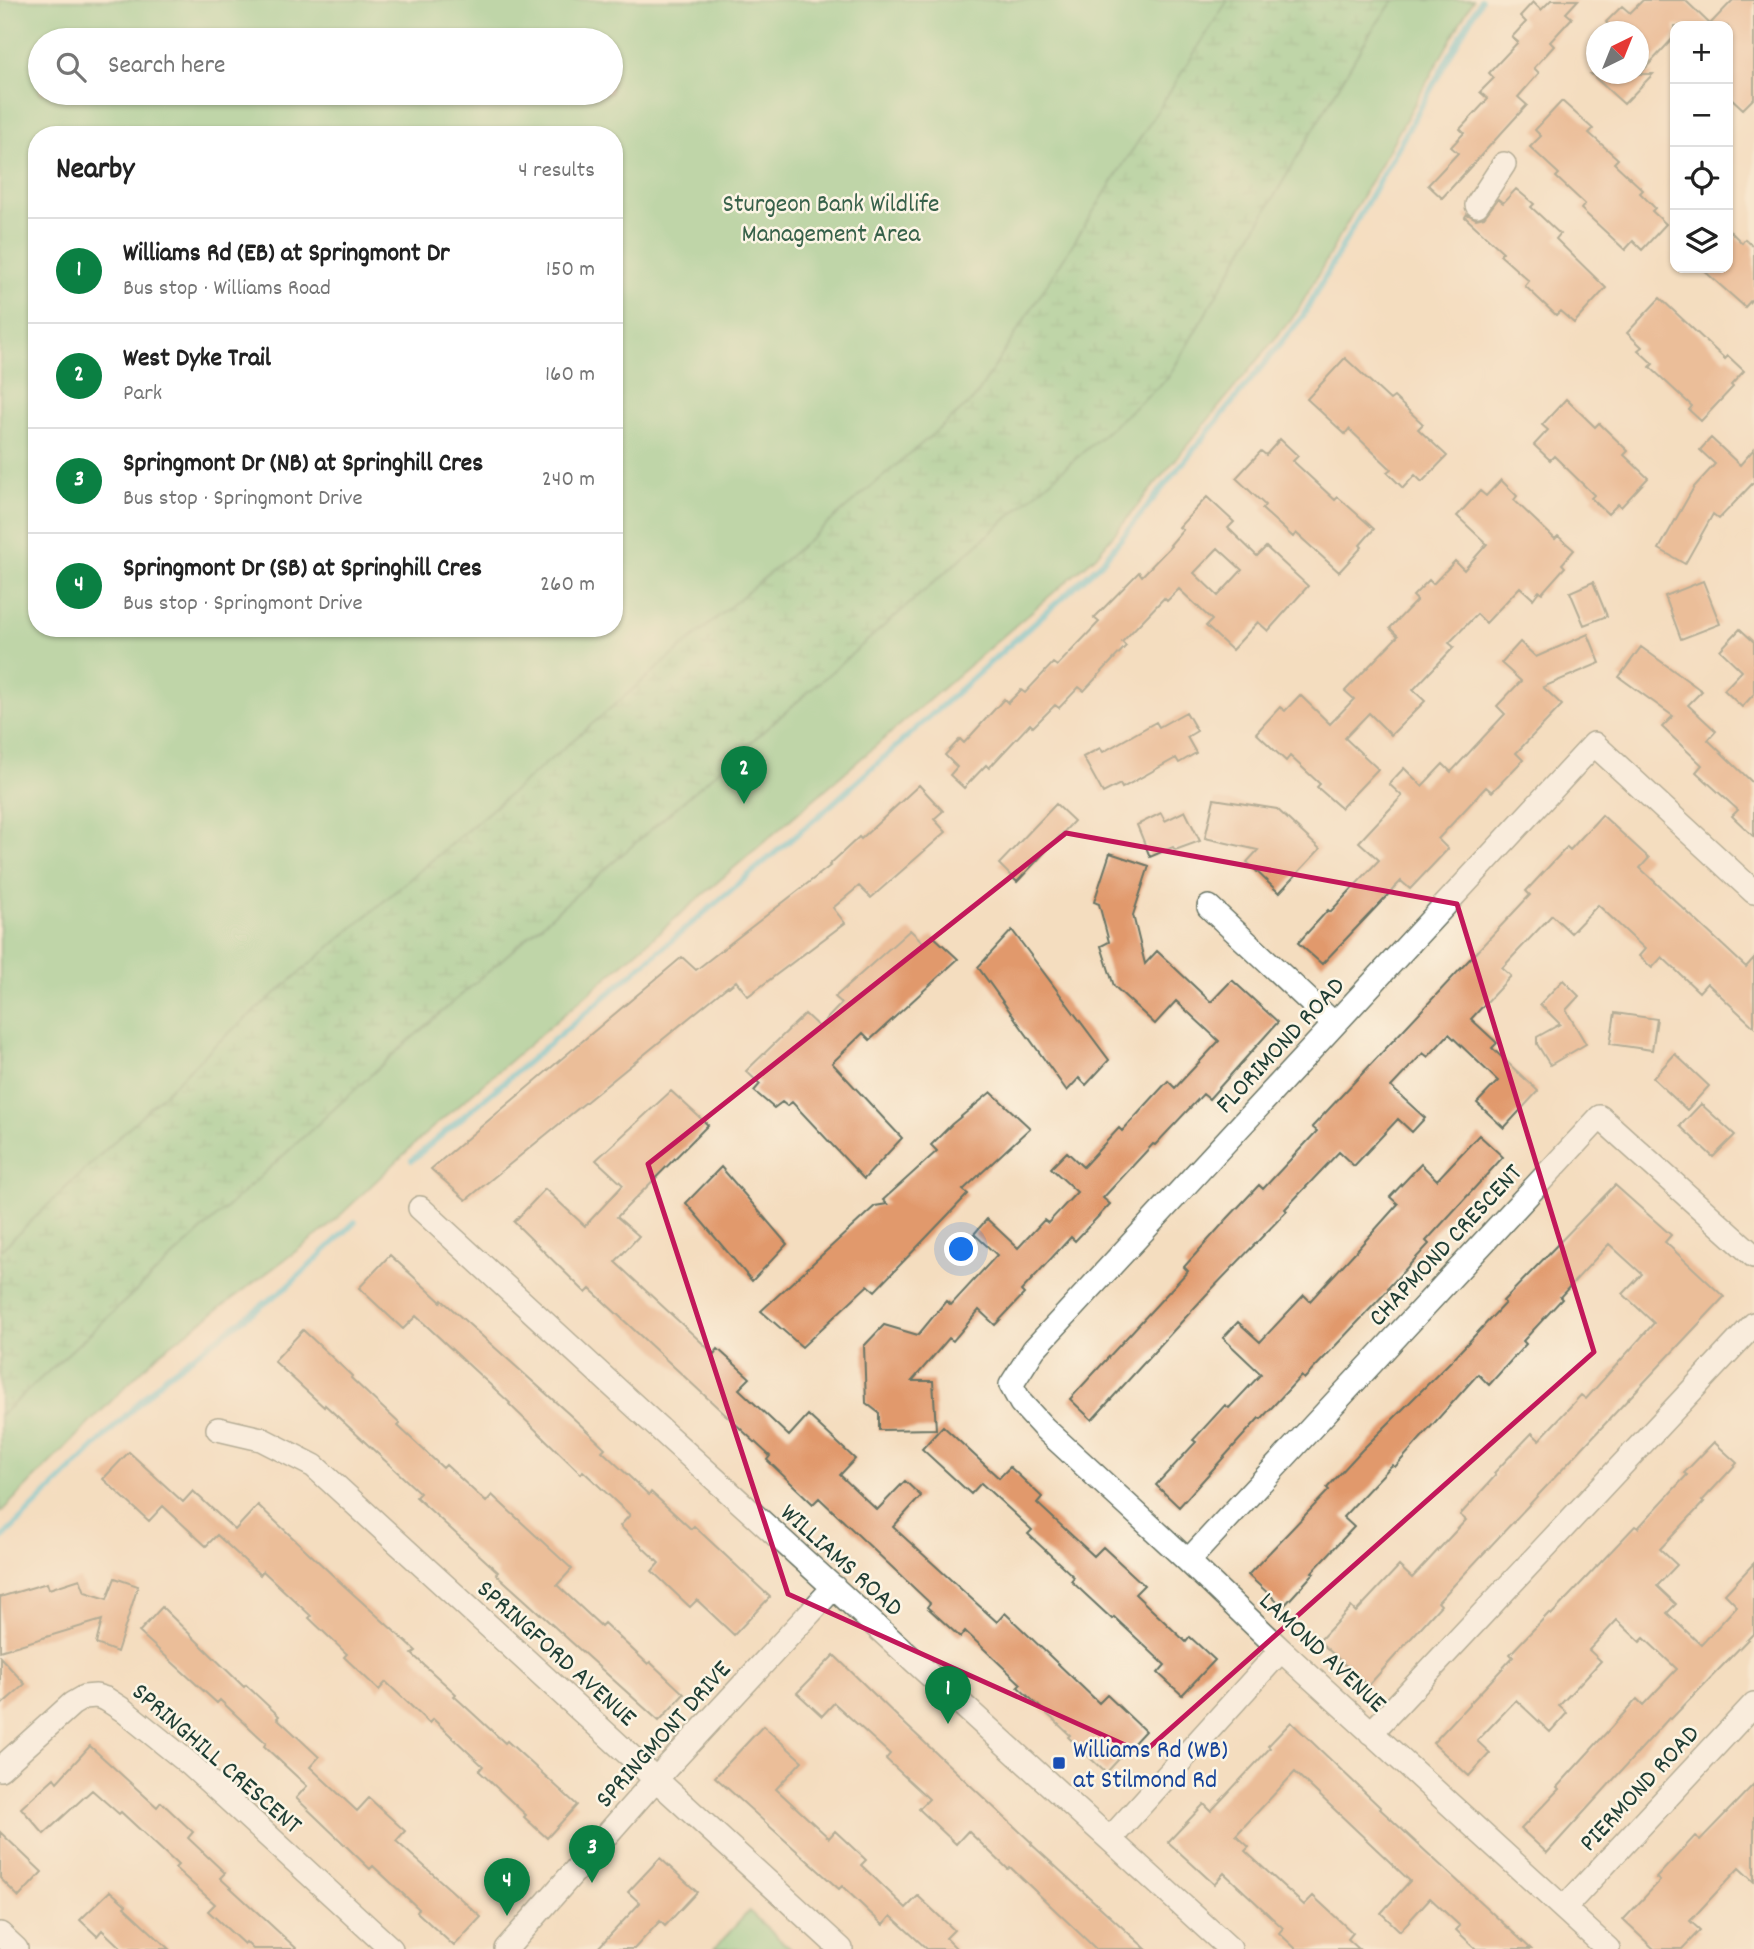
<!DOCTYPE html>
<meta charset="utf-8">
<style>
:root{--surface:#fff;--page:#f2f2f2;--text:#222;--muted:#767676;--line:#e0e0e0;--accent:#0b8043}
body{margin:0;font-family:Dekko,sans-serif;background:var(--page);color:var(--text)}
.controls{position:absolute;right:21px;top:21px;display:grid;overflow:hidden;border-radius:14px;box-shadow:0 2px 5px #0004}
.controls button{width:63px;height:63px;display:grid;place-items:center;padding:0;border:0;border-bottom:2px solid var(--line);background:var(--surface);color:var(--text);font:35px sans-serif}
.compass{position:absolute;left:1586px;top:21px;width:63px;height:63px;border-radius:50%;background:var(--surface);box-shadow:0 2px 5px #0004;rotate:43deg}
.you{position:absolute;left:962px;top:1250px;width:24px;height:24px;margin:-18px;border:5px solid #fff;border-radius:50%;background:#1a73e8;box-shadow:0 0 0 10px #1a73e833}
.badge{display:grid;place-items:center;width:46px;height:46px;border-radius:50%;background:var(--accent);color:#fff;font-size:23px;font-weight:700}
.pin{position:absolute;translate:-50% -58px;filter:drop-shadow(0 2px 4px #0008)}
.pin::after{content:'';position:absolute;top:37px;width:24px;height:21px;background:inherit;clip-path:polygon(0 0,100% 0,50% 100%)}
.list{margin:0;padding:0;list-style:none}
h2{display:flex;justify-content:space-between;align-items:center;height:91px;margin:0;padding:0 28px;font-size:30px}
h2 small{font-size:23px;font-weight:400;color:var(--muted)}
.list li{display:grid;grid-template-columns:46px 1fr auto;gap:21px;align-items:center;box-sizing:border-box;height:105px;padding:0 28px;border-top:2px solid var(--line)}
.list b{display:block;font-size:26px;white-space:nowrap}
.list p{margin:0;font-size:23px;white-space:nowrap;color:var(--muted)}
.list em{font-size:23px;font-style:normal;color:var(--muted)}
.icon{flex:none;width:38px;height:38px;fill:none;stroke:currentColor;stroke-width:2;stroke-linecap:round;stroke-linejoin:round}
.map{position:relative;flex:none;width:1754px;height:1949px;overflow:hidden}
.search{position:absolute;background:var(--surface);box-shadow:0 2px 5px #0004;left:28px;top:28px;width:595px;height:77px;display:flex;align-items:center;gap:18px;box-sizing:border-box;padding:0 24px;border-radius:38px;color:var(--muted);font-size:26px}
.panel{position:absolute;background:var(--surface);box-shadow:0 2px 5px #0004;left:28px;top:126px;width:595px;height:511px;border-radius:28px}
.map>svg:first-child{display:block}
</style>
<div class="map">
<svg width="1754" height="1949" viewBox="0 0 1754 1949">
<defs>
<pattern id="wetland-marsh" width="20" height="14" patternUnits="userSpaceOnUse" patternTransform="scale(1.75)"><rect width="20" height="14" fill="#7ecc8c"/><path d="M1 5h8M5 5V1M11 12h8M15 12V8" fill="none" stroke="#67a773"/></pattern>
</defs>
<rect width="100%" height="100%" fill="#fcf5e5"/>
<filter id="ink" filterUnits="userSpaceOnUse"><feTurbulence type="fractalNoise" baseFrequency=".0143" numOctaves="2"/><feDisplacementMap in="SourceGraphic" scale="14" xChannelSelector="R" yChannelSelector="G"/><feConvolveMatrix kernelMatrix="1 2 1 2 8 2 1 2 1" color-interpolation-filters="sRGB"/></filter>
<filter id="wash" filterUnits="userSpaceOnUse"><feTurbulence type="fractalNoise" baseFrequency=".00686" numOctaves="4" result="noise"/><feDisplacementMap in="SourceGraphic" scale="28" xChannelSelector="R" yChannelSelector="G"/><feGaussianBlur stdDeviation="1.57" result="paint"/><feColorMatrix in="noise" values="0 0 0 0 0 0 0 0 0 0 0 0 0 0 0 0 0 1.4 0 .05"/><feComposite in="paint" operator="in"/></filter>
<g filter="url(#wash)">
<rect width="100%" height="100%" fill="#f4ddbf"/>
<!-- wetland -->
<path fill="url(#wetland-marsh)" stroke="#4e8460" stroke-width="2" fill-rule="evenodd" d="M0 0H1394L1370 33 1168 378 396 1052 0 1416ZM40 40H611V93H40ZM37 135H614V628H37Z"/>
<!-- park -->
<path fill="#7ecc8c" stroke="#4e8460" stroke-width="2" fill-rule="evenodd" d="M0 0H1228L974 399 216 1044 2 1249 0 1248ZM40 40H611V93H40ZM37 135H614V628H37Z
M1394 0H1473L1297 312 1096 556 424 1135 327 1228 157 1355 0 1513V1416L396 1052 1168 378 1370 33Z
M749 1911 790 1949H714Z"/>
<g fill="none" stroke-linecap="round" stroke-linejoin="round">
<!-- stream -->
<path stroke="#5ac3d6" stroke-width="6" d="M412 1160 822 813 1101 563 1303 316 1481 0
M0 1540 166 1376 287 1287 355 1222"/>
</g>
<g id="blocks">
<!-- building -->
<path fill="#e1996c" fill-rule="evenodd" d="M1551 0H1578L1566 13 1572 18 1550 42 1554 46 1534 68 1539 73 1518 97 1527 105 1442 198 1428 185 1458 153 1451 147 1464 133 1460 129 1488 99 1480 92 1494 78 1489 73 1518 42 1512 37 1526 22 1520 16 1533 2 1541 10Z
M1643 0H1685L1710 24 1733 0H1754V98L1743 109 1728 95V26H1675V36L1640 74H1653L1624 104 1591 74H1639V32H1613L1614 30 1606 22 1622 6 1630 13Z
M1562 101 1593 129 1589 133 1618 159 1614 163 1643 190 1640 193 1655 208 1652 211 1666 224 1642 250 1633 241 1625 250 1608 234 1581 209 1585 204 1556 177 1559 174 1530 147 1541 136 1535 130Z
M1516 189 1534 204 1531 207 1560 234 1556 239 1606 288 1574 323 1560 311 1556 315 1525 286 1529 281 1500 255 1503 252 1465 217 1467 214 1476 219 1484 217 1498 199 1503 203Z
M1728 229 1742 243 1745 239 1754 247V297L1745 307 1701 268H1728Z
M1660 298 1725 359 1728 356 1744 371 1731 385 1733 387 1701 421 1689 410 1692 406 1650 367 1653 364 1638 350 1642 347 1627 333Z
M1345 358 1390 400 1394 397 1423 424 1418 429 1447 456 1422 482 1415 475 1403 488 1387 472 1391 469 1349 429 1345 434 1307 399Z
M1566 399 1595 427 1599 423 1628 451 1624 455 1648 478 1621 507 1618 504 1608 514 1591 498 1594 495 1554 456 1550 460 1534 445 1548 430 1542 425Z
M1711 438 1740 465 1754 449V482L1719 519 1713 514 1685 564 1659 549 1694 487 1715 464 1700 450Z
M1280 439 1298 456 1293 461 1335 500 1338 497 1374 529 1360 545 1362 547 1339 572 1296 533 1293 537 1262 509 1265 505 1236 478 1261 451 1266 455Z
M1501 480 1517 496 1514 500 1555 539 1558 536 1574 550 1562 564 1565 567 1542 593 1539 591 1533 599 1520 587 1486 623 1477 614 1449 643 1454 647 1413 690 1425 701 1391 735 1369 713 1345 738 1378 769 1341 808 1317 787 1320 784 1290 756 1286 761 1256 733 1280 707 1285 711 1300 695 1330 724 1354 699 1345 691 1398 636 1390 628 1417 600 1413 596 1429 580 1433 584 1455 561 1464 570 1487 544 1457 516 1480 491 1486 496Z
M1207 497 1234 522 1228 528 1257 556 1266 547 1308 586 1268 631 1258 622 1232 650 1206 626 1212 620 1179 589 1167 601 1164 598 1122 642 1126 646 1084 691 1079 687 1059 708 1055 705 1033 727 1030 724 989 768 986 765 964 788 950 775 957 767 945 755 960 739 964 743 1004 699 1008 703 1021 690 1025 693 1053 663 1057 666 1099 622 1094 618 1139 572 1142 576 1171 546 1170 545 1183 530 1179 527ZM1218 548 1242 570 1218 596 1194 573Z
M1703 581 1720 624 1681 639 1665 596Z
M1593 582 1607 616 1584 625 1570 592Z
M1740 629 1754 642V694L1742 707 1724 690 1742 671 1720 650Z
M1588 634 1600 663 1543 687 1562 705 1516 753 1523 760 1492 792 1486 787 1438 839 1448 849 1410 889 1401 881 1322 964 1298 943 1328 910 1330 912 1379 860 1359 842 1402 796 1389 784 1404 768 1422 786 1443 764 1451 772 1505 714 1497 706 1521 681 1501 663 1520 642 1536 657Z
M1641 647 1702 691 1688 705 1716 731 1708 740 1754 784V837L1732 816 1738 810 1696 772 1702 765 1662 727 1673 716 1619 677Z
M1186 712 1197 731 1187 737 1196 753 1179 763 1176 758 1122 788 1120 784 1103 793 1083 757 1100 748 1103 752 1156 722 1159 727Z
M919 785 943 811 934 819 946 832 871 898 859 886 833 908 845 923 748 996 736 981 729 987 728 986 466 1200 431 1169 682 957 696 970 830 866 829 865 859 837 861 839Z
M1214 799 1277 809 1320 849 1279 893 1247 862 1258 850 1205 838Z
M1056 804 1074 821 1017 882 999 864Z
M1185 811 1200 841 1175 850 1173 847 1150 857 1137 825 1161 813 1165 821Z
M1602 815 1649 858 1640 868 1746 967 1754 958V1027L1707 983 1699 992 1662 957 1652 968 1639 956 1645 949 1598 905 1571 933 1552 915 1502 968 1511 976 1471 1019 1497 1043 1492 1048 1538 1091 1504 1128 1477 1103 1498 1081 1449 1034 1428 1057 1423 1053 1391 1087 1425 1118 1412 1132 1398 1119 1354 1166 1339 1152 1285 1209 1287 1211 1206 1295 1092 1420 1070 1399 1188 1271 1184 1267 1227 1219 1259 1185 1263 1189 1317 1131 1312 1127 1530 895 1526 891 1567 847 1570 850Z
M1110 853 1149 866 1133 915 1145 964 1157 951 1211 1002 1232 980 1278 1022 1209 1099 1203 1094 1155 1145 1153 1144 1103 1198 1110 1204 1075 1241 1071 1237 1021 1291 1024 1294 995 1325 979 1310 953 1341 949 1338 912 1381H933L936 1429 879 1430V1413L866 1403 864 1346 884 1325 918 1335 946 1301 951 1305 997 1255 974 1234 987 1219 1018 1248 1044 1220 1048 1223 1077 1192 1051 1168 1067 1152 1083 1167 1119 1128 1122 1131 1168 1081 1175 1088 1219 1041 1176 1001 1155 1024 1114 986 1101 946 1109 942 1099 904 1094 902Z
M910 930 924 943 932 935 958 959 870 1040 863 1033 832 1063 902 1138 864 1179 792 1102 787 1106 782 1102 774 1108 754 1091 760 1084 746 1071 805 1014 819 1027 842 1003 835 997Z
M1012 930 1109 1060 1086 1085 1079 1078 1067 1091 978 967Z
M1563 980 1579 996 1566 1010 1586 1044 1550 1065 1537 1044V1037L1560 1024 1540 1004Z
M1615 1013 1657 1019 1652 1050 1610 1044Z
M1675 1054 1709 1086 1687 1110 1653 1078Z
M671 1091 708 1125 617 1217 639 1236 615 1262 714 1354 718 1349 750 1378 739 1389 789 1436 808 1415 855 1459 840 1475 877 1510 905 1481 921 1496 893 1527 997 1622 1005 1613 1099 1703 1107 1695 1145 1731 1106 1773 1068 1737 1070 1735 1018 1687 1021 1684 965 1631 960 1637 927 1607 930 1603 819 1498 813 1504 767 1460 770 1456 590 1289 586 1293 514 1222 545 1189 585 1226 623 1185 596 1160Z
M991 1092 1030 1128 963 1190 968 1194 875 1291 868 1285 802 1347 761 1311 875 1206 887 1204 883 1200 937 1151 931 1145 952 1124Z
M1701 1104 1735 1135 1713 1157 1680 1126Z
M1479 1135 1503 1157 1426 1241 1429 1244 1388 1288 1389 1289 1304 1379 1301 1376 1261 1419 1259 1418 1179 1507 1156 1485 1196 1442 1193 1440 1225 1405 1229 1408 1261 1374 1223 1338 1238 1322 1260 1342 1304 1295 1310 1301 1356 1251 1398 1204 1390 1197 1421 1164 1437 1180Z
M721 1167 787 1244 752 1281 686 1203Z
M1615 1185 1671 1235 1665 1242 1724 1297 1438 1602 1441 1605 1368 1686 1319 1641 1351 1607 1356 1612 1399 1566 1412 1578 1466 1520 1460 1515 1496 1475 1494 1473 1532 1433 1539 1440 1581 1395 1586 1399 1654 1323 1623 1294 1642 1274 1609 1244 1560 1297 1562 1299 1523 1341 1526 1344 1489 1385 1478 1374 1395 1467 1392 1465 1343 1517 1354 1527 1312 1572 1314 1573 1283 1607 1248 1575 1329 1490 1327 1488 1362 1450 1451 1361 1505 1303 1503 1301 1532 1271Z
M390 1255 441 1302 442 1300 570 1415 605 1448 602 1451 649 1495 651 1492 691 1529 694 1526 770 1597 734 1635 697 1600 690 1607 652 1571 659 1563 620 1526 630 1515 583 1471 581 1474 509 1404 510 1403 458 1355 416 1316 403 1329 359 1288Z
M303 1330 352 1376 351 1378 400 1424 398 1426 443 1468 446 1465 486 1502 492 1495 572 1569 557 1585 601 1626 604 1623 648 1664 650 1662 684 1694 659 1721 496 1574 498 1572 416 1497 420 1493 325 1405 324 1407 274 1361Z
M943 1426 999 1478 1010 1467 1042 1497 1037 1503 1094 1556 1103 1547 1144 1585 1135 1594 1186 1642 1190 1637 1215 1660 1182 1695 1158 1673 1165 1665 1114 1617 1112 1619 1071 1581 1074 1577 1028 1534 1032 1530 981 1483 971 1494 922 1449Z
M1714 1442 1737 1463 1702 1501 1704 1502 1660 1549 1677 1565 1657 1586 1676 1604 1667 1613 1701 1645 1737 1606 1725 1594 1754 1563V1633L1671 1719 1669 1718 1547 1853 1521 1829 1559 1789 1557 1787 1637 1699 1643 1705 1677 1669 1644 1638 1640 1642 1617 1620 1589 1650 1601 1661 1559 1706 1567 1713 1550 1732 1516 1700 1477 1741 1490 1753 1469 1776 1433 1743 1513 1657 1510 1654 1549 1613 1551 1615 1635 1526 1638 1528 1687 1475 1684 1473Z
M129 1452 183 1502 193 1491 235 1530 258 1505 341 1583 416 1651 412 1654 456 1694 454 1696 505 1743 507 1741 577 1805 547 1838 524 1817 526 1815 479 1771 483 1766 433 1719 429 1723 386 1682 379 1690 344 1657 347 1654 309 1618 311 1616 263 1571 260 1575 217 1535 206 1546 163 1506 149 1521 103 1479Z
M115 1578 138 1586 117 1652 96 1644 102 1620 0 1651V1597L47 1583 49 1589 80 1579 85 1592 107 1599Z
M162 1607 244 1687 246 1685 279 1716 277 1718 319 1757 310 1767 357 1811 369 1798 405 1831 396 1841 481 1917 454 1946 417 1912 419 1909 373 1866 370 1869 296 1798 307 1786 264 1746 266 1743 220 1700 217 1703 139 1632Z
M834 1655 906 1725 1032 1843 1031 1844 1146 1949H1096L1010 1867 1008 1869 968 1831 956 1844 919 1809 929 1799 886 1759 890 1754 834 1703 822 1716 797 1693Z
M0 1657 25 1684 0 1706Z
M1291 1722 1381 1808 1380 1809 1531 1949H1476L1456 1930 1460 1926 1430 1898 1400 1931 1381 1913 1410 1881 1295 1772 1236 1835 1249 1847 1245 1851 1304 1905 1313 1896 1353 1933 1348 1939 1359 1949H1296L1279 1933 1283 1928 1224 1873 1214 1884 1168 1842 1204 1804 1211 1811 1270 1748 1268 1746Z
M763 1726 802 1761 776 1789 829 1838 835 1831 866 1860 861 1865 906 1908 918 1896 954 1930 946 1938 957 1949H927L891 1916 883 1925 842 1886 839 1889 715 1777Z
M90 1746 157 1807 161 1802 193 1832 188 1838 225 1873 220 1878 297 1949H253L246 1942 244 1944 208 1911 215 1904 175 1868 178 1865 121 1812 119 1814 92 1790 44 1834 21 1808 54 1778 57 1782Z
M1754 1784V1882L1739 1868 1690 1921 1700 1930 1682 1949H1654L1623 1920 1660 1881 1656 1878 1695 1836 1700 1840Z
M0 1832 42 1872 19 1897 0 1878Z
M660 1858 697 1892 665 1926 660 1921 634 1949H597L640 1903 628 1892Z
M110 1891 126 1905 124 1907 169 1949H122L102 1930 97 1936 80 1920Z"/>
</g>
</g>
<g filter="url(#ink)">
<use href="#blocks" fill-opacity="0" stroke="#6a7565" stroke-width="2"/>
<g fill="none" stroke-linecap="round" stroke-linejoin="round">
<defs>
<path id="minor" d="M1477 205 1504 164
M1209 907 1334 1024
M420 1208 649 1419 1230 1949
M218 1429 261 1439 314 1466 841 1949
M1188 1561 1600 1117 1754 1256
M1371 1733 1754 1324
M0 1769 72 1704 84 1697 96 1696 106 1699 123 1710 191 1765 391 1949
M1110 1839 1281 1650
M1564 1908 1754 1704
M0 1934 16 1949
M506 1949 655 1780 834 1587
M1608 1949 1281 1650 1188 1561 1044 1428 1021 1403 1011 1385 1034 1349 1594 744 1754 892"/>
</defs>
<!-- minor casing -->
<use href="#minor" stroke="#6a7565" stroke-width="26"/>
<!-- minor -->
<use href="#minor" stroke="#fff" stroke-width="23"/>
</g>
</g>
<!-- marked area -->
<path d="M0 0H1754V1949H0ZM1066 833 1457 904 1594 1352 1143 1753 788 1594 648 1164Z" fill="#f4ddbf" fill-opacity=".55" fill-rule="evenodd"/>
<path fill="none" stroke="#c2185b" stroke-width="5" stroke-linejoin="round" d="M1066 833 1457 904 1594 1352 1143 1753 788 1594 648 1164Z"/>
<!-- markers -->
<rect fill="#1a4fb4" stroke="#fcf5e5" stroke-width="2.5" x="1052" y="1756" width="14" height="14" rx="3.5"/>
<g text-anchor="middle" stroke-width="5" stroke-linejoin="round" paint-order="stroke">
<!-- park labels -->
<g font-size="26" fill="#37614a" stroke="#fcf5e5">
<text x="831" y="211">Sturgeon Bank Wildlife<tspan x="831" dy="30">Management Area</tspan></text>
</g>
<!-- street labels -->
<g font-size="26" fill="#1f3d34" stroke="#fcf5e5">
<text transform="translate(1279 1044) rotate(-47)" y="9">FLORIMOND ROAD</text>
<text transform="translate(1444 1244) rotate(-47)" y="9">CHAPMOND CRESCENT</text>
<text transform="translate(843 1559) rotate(42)" y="9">WILLIAMS ROAD</text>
<text transform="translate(1324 1651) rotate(43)" y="9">LAMOND AVENUE</text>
<text transform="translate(558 1652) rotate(42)" y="9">SPRINGFORD AVENUE</text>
<text transform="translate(662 1733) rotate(-48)" y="9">SPRINGMONT DRIVE</text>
<text transform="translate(218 1757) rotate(41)" y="9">SPRINGHILL CRESCENT</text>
<text transform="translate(1638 1787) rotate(-47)" y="9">PIERMOND ROAD</text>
</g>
<!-- transit labels -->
<g font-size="26" fill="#164399" stroke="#fcf5e5" text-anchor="start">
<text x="1073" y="1757">Williams Rd (WB)<tspan x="1073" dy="30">at Stilmond Rd</tspan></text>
</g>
</g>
</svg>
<div class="controls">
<button>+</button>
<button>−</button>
<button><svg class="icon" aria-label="locate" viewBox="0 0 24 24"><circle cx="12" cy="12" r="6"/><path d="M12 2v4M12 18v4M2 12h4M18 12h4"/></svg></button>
<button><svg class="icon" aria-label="layers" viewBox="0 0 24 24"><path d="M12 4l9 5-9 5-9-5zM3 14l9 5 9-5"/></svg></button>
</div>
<svg class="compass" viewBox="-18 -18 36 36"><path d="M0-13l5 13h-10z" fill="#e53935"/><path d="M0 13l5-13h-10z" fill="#767676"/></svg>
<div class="you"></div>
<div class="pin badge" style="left:948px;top:1724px">1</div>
<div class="pin badge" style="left:744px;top:804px">2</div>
<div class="pin badge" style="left:592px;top:1883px">3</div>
<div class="pin badge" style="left:507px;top:1916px">4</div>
<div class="search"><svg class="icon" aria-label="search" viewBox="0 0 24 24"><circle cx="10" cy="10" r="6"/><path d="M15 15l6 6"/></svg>Search here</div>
<section class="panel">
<h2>Nearby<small>4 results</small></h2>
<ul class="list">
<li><span class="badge">1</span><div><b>Williams Rd (EB) at Springmont Dr</b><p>Bus stop · Williams Road</p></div><em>150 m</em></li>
<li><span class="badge">2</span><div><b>West Dyke Trail</b><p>Park</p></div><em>160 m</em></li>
<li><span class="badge">3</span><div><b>Springmont Dr (NB) at Springhill Cres</b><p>Bus stop · Springmont Drive</p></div><em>240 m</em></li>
<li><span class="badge">4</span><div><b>Springmont Dr (SB) at Springhill Cres</b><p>Bus stop · Springmont Drive</p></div><em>260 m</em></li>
</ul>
</section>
</div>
